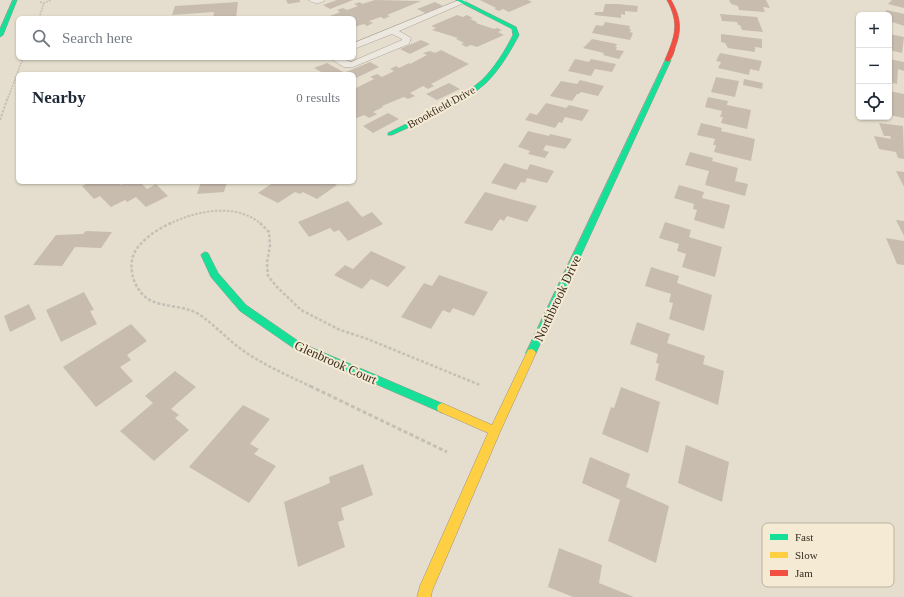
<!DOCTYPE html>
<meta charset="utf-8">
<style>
:root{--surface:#fff;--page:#f6f6f7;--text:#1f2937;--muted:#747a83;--line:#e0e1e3}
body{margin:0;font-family:"Times New Roman",serif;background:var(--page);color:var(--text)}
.controls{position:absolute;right:12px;top:12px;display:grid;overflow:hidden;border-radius:6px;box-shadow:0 1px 3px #0004}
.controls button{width:36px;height:36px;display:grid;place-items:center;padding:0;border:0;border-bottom:1px solid var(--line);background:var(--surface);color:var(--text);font:20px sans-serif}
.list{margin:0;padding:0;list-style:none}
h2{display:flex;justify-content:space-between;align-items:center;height:52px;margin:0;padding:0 16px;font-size:17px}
h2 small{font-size:13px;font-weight:400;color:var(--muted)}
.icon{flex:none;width:22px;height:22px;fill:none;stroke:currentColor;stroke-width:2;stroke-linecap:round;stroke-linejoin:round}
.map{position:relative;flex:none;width:904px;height:597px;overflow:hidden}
.search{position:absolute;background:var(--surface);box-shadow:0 1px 3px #0004;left:16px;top:16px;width:340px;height:44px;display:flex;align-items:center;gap:10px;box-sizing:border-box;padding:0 14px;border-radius:6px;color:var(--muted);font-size:15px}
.panel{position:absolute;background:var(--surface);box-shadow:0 1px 3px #0004;left:16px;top:72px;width:340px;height:112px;border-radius:6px}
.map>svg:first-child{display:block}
</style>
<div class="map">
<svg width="904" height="597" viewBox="0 0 904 597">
<rect width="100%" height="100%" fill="#e5dece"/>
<!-- building -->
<path fill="#c8bcaf" d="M286 0H300V2L288 4Z
M337 0H353L330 9 323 5Z
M375 0 421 1 387 15 390 16 384 19 381 17 369 21 373 23 367 26 364 24 354 27V18H325L340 12 337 10 343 8 347 10 358 6 354 4 360 2 362 4Z
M480 0H528L532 2 509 12 503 9 499 11 494 9 496 8Z
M729 0H766L770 8 763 7 765 12 739 10 738 6 731 4Z
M892 0H904V8L888 4Z
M238 2 236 18H213L214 12 172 15 175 6Z
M435 2 443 6 425 13 417 9Z
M605 4H618L638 6 637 12 625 11V15L621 14V18L594 15 595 12H603Z
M887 10 904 14V26L889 21V15H882Z
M720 14 757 17 763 32 742 30 740 25H738L737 22 722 21Z
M457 15 463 17 467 15 473 18 470 19 477 22 476 23 494 29 497 28 502 30 498 32 504 35 477 47 471 45 466 47 461 44 464 43 456 39 458 38 432 30 436 28 431 26Z
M605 22 630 26 629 29H631L630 32 633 33 630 40 592 33 596 25 603 26Z
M721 34 762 39V48L755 47V52L728 48 725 43 721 42Z
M889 34 904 37 902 53 889 50Z
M592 39 617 44 615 47H617L616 50 624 51 619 59 603 55 604 53 583 48Z
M421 40 430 44 410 54 400 49Z
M441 50 469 64 431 84 434 86 428 89 423 86 410 93 415 96 408 99 404 97 382 106 383 107 373 112 377 114 369 118 364 115 357 118 354 116V89L374 79 370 77 377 74 382 77 394 71 390 69 396 66 399 68 409 63 410 64 427 55 423 53 430 51 435 53Z
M720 53 762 61 759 71 750 69 749 75 718 68 721 62 716 61Z
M575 59 589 62 591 59 616 64 612 72 595 69 591 76 568 71Z
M889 59 904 62V71L898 69 897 84 889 82Z
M370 62 379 67 356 78 354 74 346 72Z
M327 63 345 73 325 74 314 68Z
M716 77 739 81 735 97 711 92Z
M744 79 763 83 762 89 743 85Z
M580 80 604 86 598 96 581 92 579 94H577L572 101 550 96 561 81 577 84Z
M449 83 460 89 437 100 426 94Z
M889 91 904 94V118L889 115Z
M708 97 728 101 727 105 751 110 747 129 721 123 723 117H720L722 111 705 107Z
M546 103 566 108 569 105 589 110 582 121 565 117 562 123 559 122 555 128 525 120 530 113 537 115Z
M388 113 399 119 373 133 363 126Z
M701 123 722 128 721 131 755 139 751 161 714 152 716 145H713L715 139 697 135Z
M879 123 903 126 904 159 898 158 896 152 879 149 874 136 891 139 890 136H884Z
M528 131 549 136 550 134 572 139 565 149 546 145 543 150 549 152 545 158 528 154 530 151 518 147Z
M690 152 713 158 712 161 738 168 735 181 748 184 745 196 705 185 709 171 685 165Z
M504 163 527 170 530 164 554 171 547 183 527 178 525 183 521 182 516 190 491 183Z
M896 171 904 172V187Z
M90 182H119L121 185 127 182H140L147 189 156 184 168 196 146 207 136 197 127 202 125 200 111 207 100 196 94 199 82 186Z
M201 182H227L224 192 197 194Z
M274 182H331L337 185 317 199 303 192 300 194 295 192 278 203 258 193Z
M679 185 704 192 702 198 730 205 724 229 694 220 697 210 693 209 694 204 674 198Z
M485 192 510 199 537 206 527 222 507 216 504 221 500 219 492 231 464 223Z
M348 201 362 217 372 212 383 224 348 241 339 230 334 232 330 228 309 237 298 222Z
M896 220 904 221V236Z
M665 222 691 230 689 237 722 247 715 277 682 267 686 254 677 251 679 244 659 238Z
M86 231 112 232 101 248 75 247 62 266 33 265 56 235 83 234Z
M886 238 904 241V265L897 264Z
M371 251 406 267 388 287 371 279 362 289 334 275 345 265 353 269Z
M651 267 679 276 677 283 712 295 704 331 669 319 673 303 669 302 671 294 645 286Z
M439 275 488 292 474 316 453 308 450 313 443 310 431 329 401 317 424 283 432 286Z
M84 292 94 310 90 311 97 324 61 342 46 310Z
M29 304 36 319 10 332 4 316Z
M637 322 670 334 667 343 705 356 703 364 724 371 718 405 655 380 659 364 656 363 658 354 630 344Z
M131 324 147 341 127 355 131 360 120 367 133 381 96 407 63 367Z
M175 371 196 387 171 409 179 415 175 418 189 430 154 461 120 431 153 403 145 396Z
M621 387 660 402 648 453 602 434 611 407 614 408Z
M243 405 270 419 250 444 259 449 254 454 276 466 249 503 189 467Z
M686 445 729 462 722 502 678 483Z
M590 457 630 474 626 487 669 506 656 563 608 541 620 500 582 483Z
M363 464 373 495 341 508 344 520 338 522 345 547 298 567 284 502 330 483 329 477Z
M559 548 602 565 599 583 634 597H573L548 587Z"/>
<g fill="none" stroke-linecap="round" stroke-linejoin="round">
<defs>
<path id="lane" d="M309 0H325C322 4 312 4 309 0Z
M459 0H465L466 2 399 31 411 38 409 44 353 67H344L329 58H341L351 62 402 40V39L392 34 354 49V43Z"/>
<path id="fast" d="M13 0H17L3 35 0 37V29Z
M456 0H462L516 27 519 35C510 52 500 69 486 83 460 107 424 120 392 135H388V133C419 117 455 104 482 80 495 67 505 51 513 35L512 29Z
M666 59 671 60 536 353 534 356 531 357 528 356 526 353Z
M205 252 208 253 218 273 246 305 301 343 446 405 447 408 446 411 442 413 438 411 295 349 240 311 211 277 201 255Z"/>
<path id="slow" d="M531 349 534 350 536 353 500 432 432 591 431 597H417L420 586 488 433 438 411 437 408 438 405 442 403 492 425 528 350Z"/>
<path id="jam" d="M667 0H671C681 17 682 30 675 48 674 53 672 59 668 62L665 60C675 36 680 24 667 0Z"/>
</defs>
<!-- lane casing -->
<use href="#lane" stroke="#aaa397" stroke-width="1"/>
<!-- fast casing -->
<use href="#fast" stroke="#9a9287" stroke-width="1"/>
<!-- slow casing -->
<use href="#slow" stroke="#9a9287" stroke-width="1"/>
<!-- jam casing -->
<use href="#jam" stroke="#9a9287" stroke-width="1"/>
<!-- path-far3 -->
<path stroke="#c5bfb6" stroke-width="1.5" stroke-dasharray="2 1" stroke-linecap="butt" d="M40 2 44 3
M39 18 44 3 51 0
M8 98 23 58"/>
<!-- path-far2 -->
<path stroke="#c5bfb6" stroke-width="2" stroke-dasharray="2.5 1.5" stroke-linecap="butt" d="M0 120 8 97
M169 224C196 211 236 202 261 224"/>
<!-- path-far1 -->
<path stroke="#c5bfb6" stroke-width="2.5" stroke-dasharray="3 2" stroke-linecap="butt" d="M171 223C160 228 147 236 139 246 125 261 132 288 148 299 163 308 186 305 200 315 216 326 229 341 245 352 266 366 289 376 312 387
M260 223 269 232 270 245 267 263 268 276 277 287 301 310 340 330 365 338 480 385"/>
<!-- path -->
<path stroke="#c5bfb6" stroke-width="3" stroke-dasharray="4 2.5" stroke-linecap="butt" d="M310 386 447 452"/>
<!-- lane -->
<use href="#lane" fill="#ede8df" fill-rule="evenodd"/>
<!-- fast -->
<use href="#fast" fill="#16e098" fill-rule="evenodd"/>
<!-- slow -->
<use href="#slow" fill="#ffcf43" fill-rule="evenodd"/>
<!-- jam -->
<use href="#jam" fill="#f24e42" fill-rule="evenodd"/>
</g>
<g text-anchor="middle" stroke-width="4" stroke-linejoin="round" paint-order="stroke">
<!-- far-street labels -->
<g font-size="11" fill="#392b1f" stroke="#f5ebd5">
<text transform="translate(441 107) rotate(-29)" y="4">Brookfield Drive</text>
</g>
<!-- street labels -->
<g font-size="13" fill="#392b1f" stroke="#f5ebd5">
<text transform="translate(557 298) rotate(-65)" y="5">Northbrook Drive</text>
<text transform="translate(336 362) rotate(24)" y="5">Glenbrook Court</text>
</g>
</g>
<!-- legend -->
<rect x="762" y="523" width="132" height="64" rx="6" fill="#f5ebd5" stroke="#bdb19e" stroke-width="1"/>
<rect x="770" y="534" width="18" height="6" fill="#16e098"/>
<rect x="770" y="552" width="18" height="6" fill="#ffcf43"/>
<rect x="770" y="570" width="18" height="6" fill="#f24e42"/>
<g font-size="11" fill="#392b1f">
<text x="795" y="541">Fast</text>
<text x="795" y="559">Slow</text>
<text x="795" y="577">Jam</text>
</g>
</svg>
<div class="controls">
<button>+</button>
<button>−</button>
<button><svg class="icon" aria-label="locate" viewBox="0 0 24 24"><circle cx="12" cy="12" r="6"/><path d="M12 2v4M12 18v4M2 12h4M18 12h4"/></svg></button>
</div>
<div class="search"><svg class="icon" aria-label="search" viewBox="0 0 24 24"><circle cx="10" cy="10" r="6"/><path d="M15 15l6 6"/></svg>Search here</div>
<section class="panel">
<h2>Nearby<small>0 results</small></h2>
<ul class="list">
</ul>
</section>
</div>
